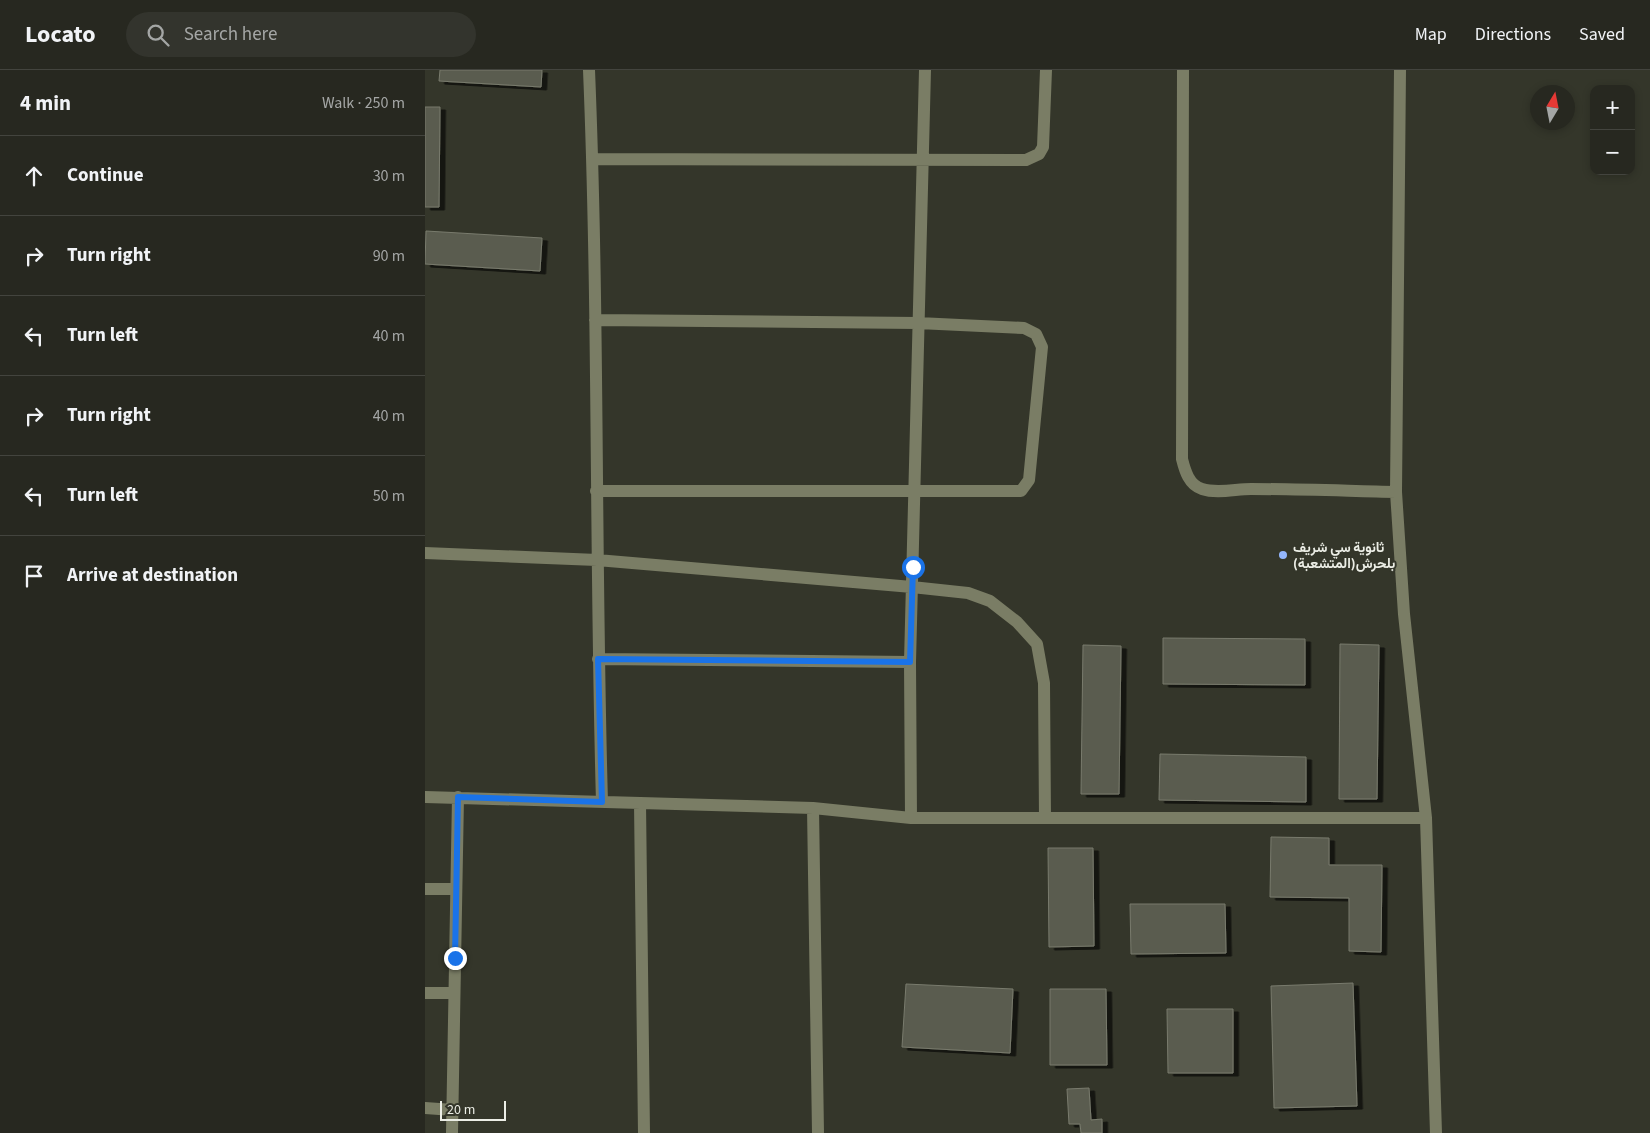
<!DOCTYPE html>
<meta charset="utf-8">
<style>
:root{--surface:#272820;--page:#33342d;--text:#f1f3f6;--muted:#a4a6a5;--line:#43443e}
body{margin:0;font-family:"Source Sans 3",Vazirmatn,sans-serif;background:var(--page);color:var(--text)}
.controls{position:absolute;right:15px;top:15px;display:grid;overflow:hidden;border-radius:10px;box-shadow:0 2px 8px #0003}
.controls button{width:45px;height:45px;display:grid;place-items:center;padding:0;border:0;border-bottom:1px solid var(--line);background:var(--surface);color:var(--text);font:25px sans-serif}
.compass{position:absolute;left:1105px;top:15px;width:45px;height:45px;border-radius:50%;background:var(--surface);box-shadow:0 2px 8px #0003;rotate:10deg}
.scale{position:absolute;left:15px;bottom:12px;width:66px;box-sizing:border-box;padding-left:5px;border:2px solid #eceee6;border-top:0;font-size:14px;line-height:18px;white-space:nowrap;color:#eceee6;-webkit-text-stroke:4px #34362a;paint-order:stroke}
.stop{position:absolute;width:15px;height:15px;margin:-11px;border:4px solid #1a73e8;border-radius:50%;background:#fff}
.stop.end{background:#1a73e8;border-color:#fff;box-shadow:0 1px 5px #0008}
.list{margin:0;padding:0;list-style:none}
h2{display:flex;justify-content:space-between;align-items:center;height:65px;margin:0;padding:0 20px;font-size:21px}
h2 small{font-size:16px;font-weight:400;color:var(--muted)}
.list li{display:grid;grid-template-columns:32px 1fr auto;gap:15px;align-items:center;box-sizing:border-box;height:80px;padding:0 20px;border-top:1px solid var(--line)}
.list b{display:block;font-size:19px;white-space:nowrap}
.list em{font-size:16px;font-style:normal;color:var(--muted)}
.icon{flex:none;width:28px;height:28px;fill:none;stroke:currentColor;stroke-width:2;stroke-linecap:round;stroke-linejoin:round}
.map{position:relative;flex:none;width:1225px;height:1063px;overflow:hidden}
header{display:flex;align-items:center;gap:30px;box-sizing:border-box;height:70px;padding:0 25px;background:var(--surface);border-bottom:1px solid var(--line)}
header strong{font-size:24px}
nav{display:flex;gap:28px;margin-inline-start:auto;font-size:18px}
.search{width:350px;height:45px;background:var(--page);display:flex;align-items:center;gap:12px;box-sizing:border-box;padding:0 18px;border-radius:28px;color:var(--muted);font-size:19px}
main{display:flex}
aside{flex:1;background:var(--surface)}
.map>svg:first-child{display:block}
</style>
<header>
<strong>Locato</strong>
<div class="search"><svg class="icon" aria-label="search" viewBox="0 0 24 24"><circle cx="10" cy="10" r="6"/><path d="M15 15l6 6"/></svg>Search here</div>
<nav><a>Map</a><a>Directions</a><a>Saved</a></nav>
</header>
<main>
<aside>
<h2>4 min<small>Walk · 250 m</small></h2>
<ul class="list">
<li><svg class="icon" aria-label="ahead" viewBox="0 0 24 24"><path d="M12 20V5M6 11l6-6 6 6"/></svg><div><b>Continue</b></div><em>30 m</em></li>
<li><svg class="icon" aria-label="right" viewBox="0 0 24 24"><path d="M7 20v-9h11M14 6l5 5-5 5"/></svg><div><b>Turn right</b></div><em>90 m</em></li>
<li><svg class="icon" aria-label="left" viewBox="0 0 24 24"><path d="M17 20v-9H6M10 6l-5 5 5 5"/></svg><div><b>Turn left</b></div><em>40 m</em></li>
<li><svg class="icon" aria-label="right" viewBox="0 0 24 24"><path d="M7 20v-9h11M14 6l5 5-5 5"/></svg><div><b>Turn right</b></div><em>40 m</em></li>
<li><svg class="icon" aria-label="left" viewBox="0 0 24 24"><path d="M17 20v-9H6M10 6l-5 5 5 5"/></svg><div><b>Turn left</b></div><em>50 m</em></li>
<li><svg class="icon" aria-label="arrive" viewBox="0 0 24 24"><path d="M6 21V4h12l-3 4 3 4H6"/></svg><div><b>Arrive at destination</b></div></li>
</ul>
</aside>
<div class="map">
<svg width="1225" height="1063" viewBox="0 0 1225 1063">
<defs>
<filter id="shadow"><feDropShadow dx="5.5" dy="3" stdDeviation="0" flood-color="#0009"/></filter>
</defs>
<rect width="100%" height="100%" fill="#34362a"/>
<!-- building -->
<path fill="#5a5c4f" stroke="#797b6d" filter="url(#shadow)" d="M15 0H117L116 17 14 11Z
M0 37H15L14 137H0Z
M1 161 117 168 115 201 0 194Z
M738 568 880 569V615L738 614Z
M915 574 954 575 952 729H914Z
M658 575 696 576 694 724H656Z
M735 684 881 687V732L734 730Z
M846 767 904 768V795H957L956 882 924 881V828L845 827Z
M623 778H668L669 876 624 877Z
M705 834H800L801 883 706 884Z
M928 913 932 1036 849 1038 846 916Z
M481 914 588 919 585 983 477 977Z
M625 919H681L682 995H625Z
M742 939H808V1003H743Z
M664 1018 666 1050 677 1049V1063H656L655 1054H644L642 1019Z"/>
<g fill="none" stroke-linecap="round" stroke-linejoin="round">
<!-- minor -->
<path stroke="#7a7d65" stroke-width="12" d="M164 0C174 244 170 488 177 732
M758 0 757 389C760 401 764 415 777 419 792 424 811 419 826 419 875 419 923 421 971 422
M975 0 971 422 979 544 1001 748 1011 1063
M168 89 601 90 614 84 618 77 621 0
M170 250 493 253 599 258 611 264 617 277 604 410 596 421H171
M0 483 172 490 487 517 543 523 565 531 592 552 612 574 619 613 620 748
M173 589 485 592
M0 727 388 738 486 748H1001
M215 733 219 1063
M388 738 393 1063
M486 748 485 592 500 0
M0 819H31
M0 923H29
M0 1038 28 1040
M27 1063 33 727"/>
</g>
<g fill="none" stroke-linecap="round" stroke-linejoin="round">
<!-- route -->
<path stroke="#1a73e8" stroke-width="6" d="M30 888 33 727 177 732 173 589 485 592 488 497"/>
</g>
<!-- markers -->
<circle fill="#94b7fd" stroke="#34362a" stroke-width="2" cx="858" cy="485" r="5"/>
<g text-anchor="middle" stroke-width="4" stroke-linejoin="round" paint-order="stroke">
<!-- poi labels -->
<g font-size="14" font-weight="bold" fill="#eceee6" stroke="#34362a" text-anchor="start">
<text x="868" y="482">ثانوية سي شريف<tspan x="868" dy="16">بلحرش(المتشعبة)</tspan></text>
</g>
</g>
</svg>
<div class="controls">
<button>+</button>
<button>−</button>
</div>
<svg class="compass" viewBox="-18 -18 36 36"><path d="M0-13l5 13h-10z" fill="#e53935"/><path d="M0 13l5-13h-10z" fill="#a4a6a5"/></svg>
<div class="scale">20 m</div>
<div class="stop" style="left:488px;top:497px"></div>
<div class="stop end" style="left:30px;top:888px"></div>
</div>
</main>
